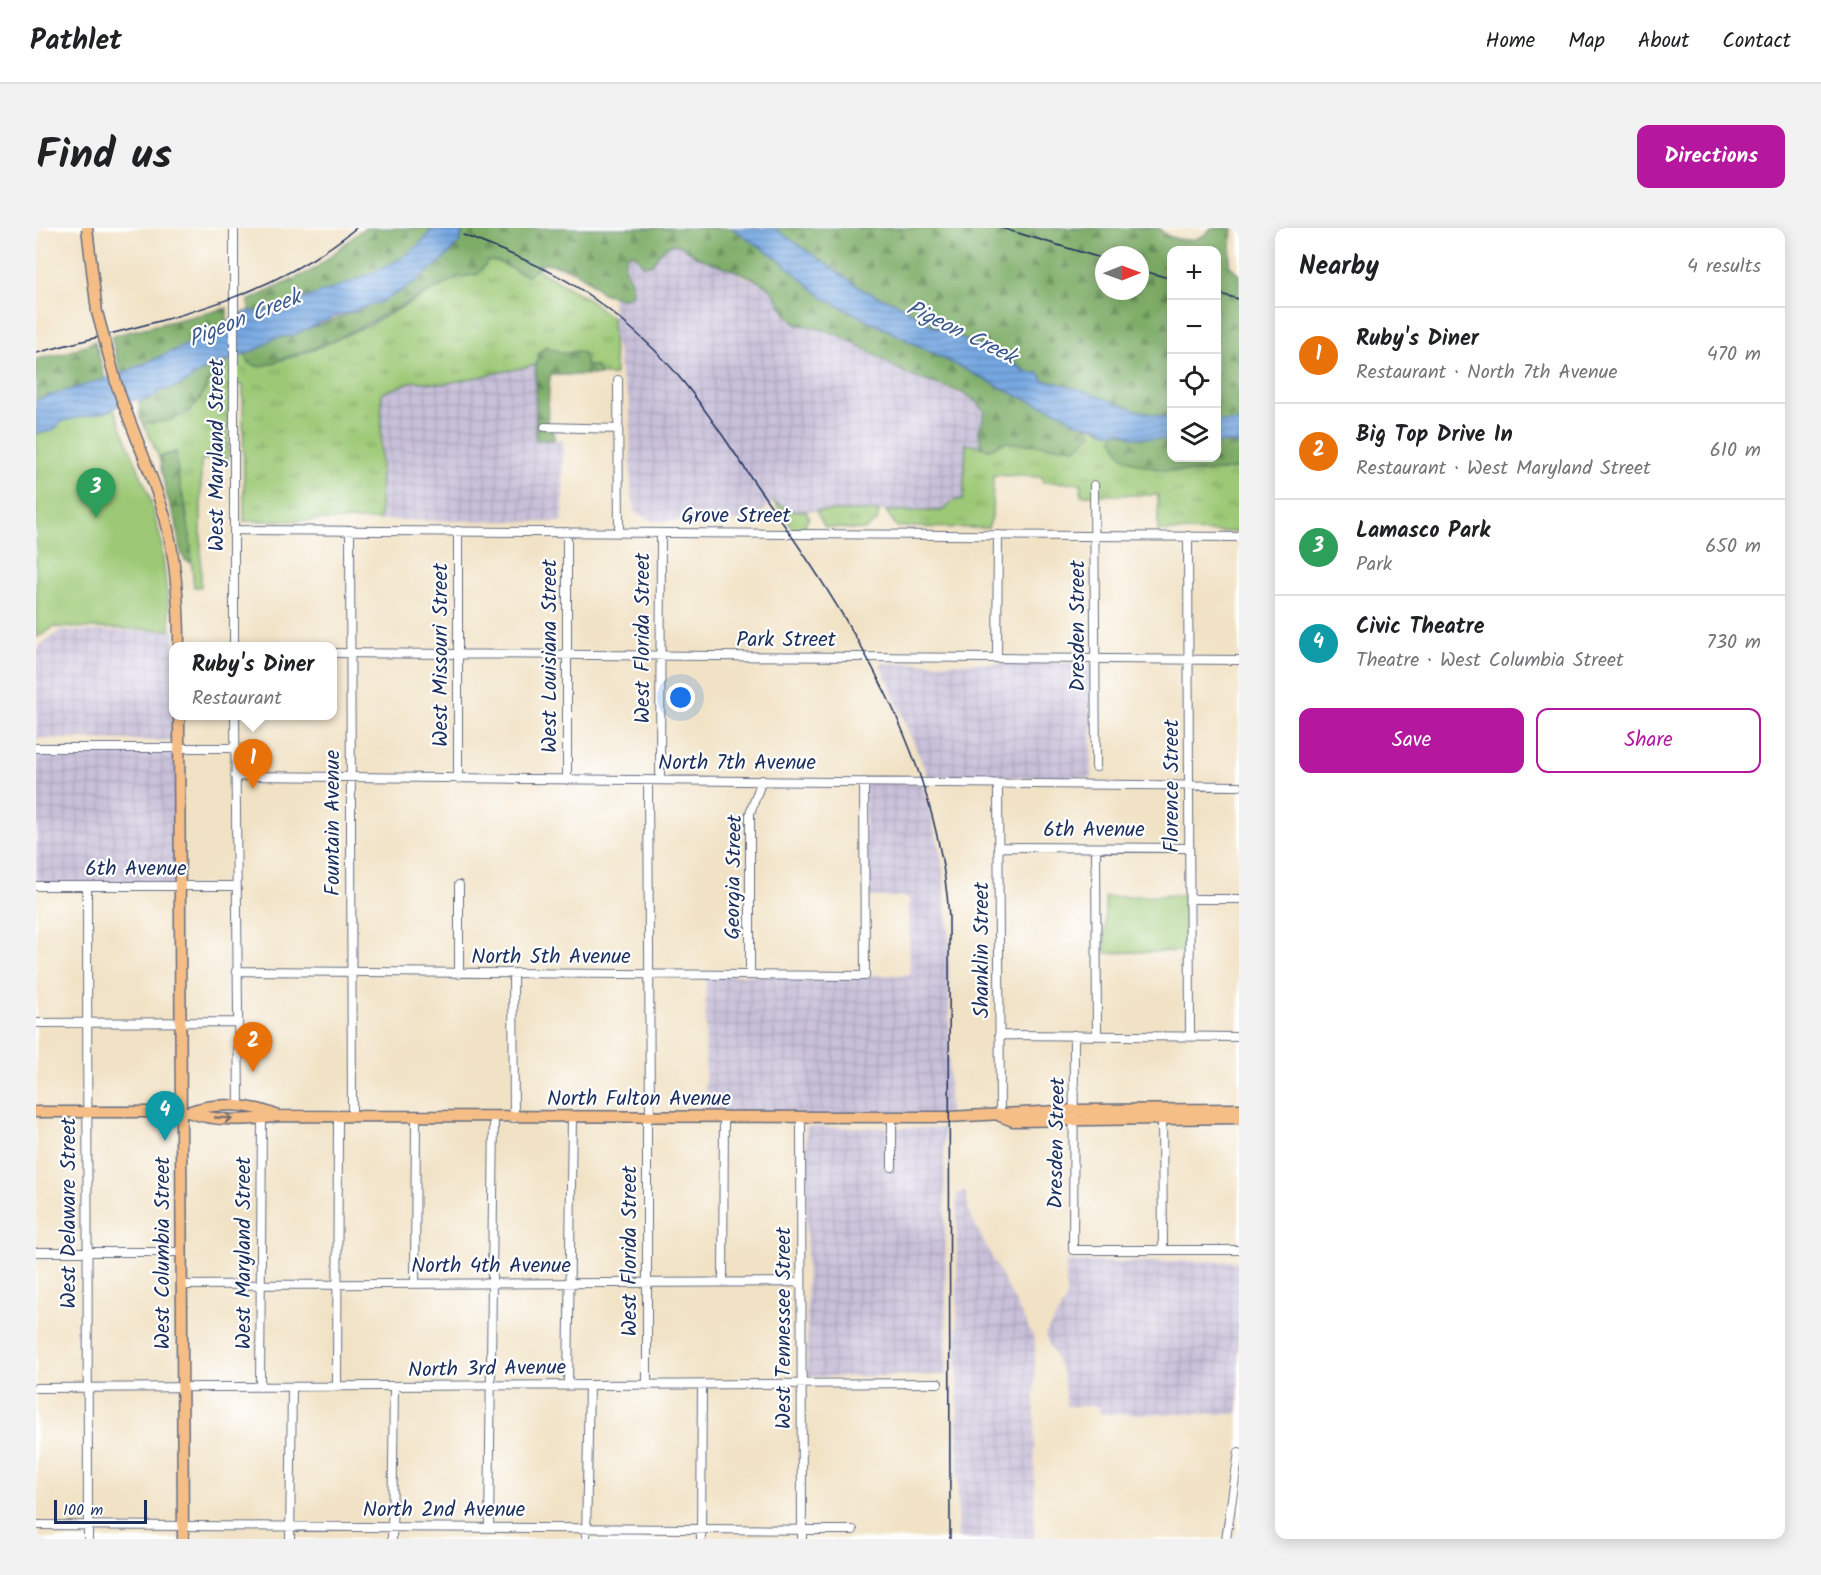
<!DOCTYPE html>
<meta charset="utf-8">
<style>
:root{--surface:#fff;--page:#f2f2f2;--text:#202124;--muted:#757577;--line:#e0e0e0;--accent:#b5179e}
body{margin:0;font-family:Kalam,sans-serif;background:var(--page);color:var(--text)}
.controls{position:absolute;right:18px;top:18px;display:grid;overflow:hidden;border-radius:12px;box-shadow:0 3px 15px #0003}
.controls button{width:54px;height:54px;display:grid;place-items:center;padding:0;border:0;border-bottom:2px solid var(--line);background:var(--surface);color:var(--text);font:30px sans-serif}
.compass{position:absolute;left:1059px;top:18px;width:54px;height:54px;border-radius:50%;background:var(--surface);box-shadow:0 3px 15px #0003;rotate:89deg}
.scale{position:absolute;left:18px;bottom:15px;width:93px;box-sizing:border-box;padding-left:6px;border:3px solid #1b2f5e;border-top:0;font-size:16px;line-height:21px;white-space:nowrap;color:#1b2f5e;-webkit-text-stroke:4px #fff;paint-order:stroke}
.you{position:absolute;left:645px;top:470px;width:21px;height:21px;margin:-15px;border:4px solid #fff;border-radius:50%;background:#1a73e8;box-shadow:0 0 0 9px #1a73e833}
.badge{display:grid;place-items:center;width:39px;height:39px;border-radius:50%;background:var(--accent);color:#fff;font-size:20px;font-weight:700}
.pin{position:absolute;translate:-50% -50px;filter:drop-shadow(0 2px 3px #0008)}
.pin::after{content:'';position:absolute;top:32px;width:21px;height:18px;background:inherit;clip-path:polygon(0 0,100% 0,50% 100%)}
.popup{position:absolute;left:133px;top:414px;width:168px;height:78px;box-sizing:border-box;display:grid;place-content:center;border-radius:12px;background:var(--surface);filter:drop-shadow(0 2px 4px #0005);font-size:20px;white-space:nowrap;color:var(--muted)}
.popup b{font-size:22px;color:var(--text)}
.popup::after{content:'';position:absolute;left:50%;top:100%;margin-left:-12px;border:12px solid transparent;border-top-color:var(--surface)}
.list{margin:0;padding:0;list-style:none}
h2{display:flex;justify-content:space-between;align-items:center;height:78px;margin:0;padding:0 24px;font-size:26px}
h2 small{font-size:20px;font-weight:400;color:var(--muted)}
.list li{display:grid;grid-template-columns:39px 1fr auto;gap:18px;align-items:center;box-sizing:border-box;height:96px;padding:0 24px;border-top:2px solid var(--line)}
.list b{display:block;font-size:22px;white-space:nowrap}
.list p{margin:0;font-size:20px;white-space:nowrap;color:var(--muted)}
.list em{font-size:20px;font-style:normal;color:var(--muted)}
.actions{display:flex;gap:12px;padding:18px 24px}
.actions a{flex:1;padding:14px 0;border:2px solid var(--accent);border-radius:12px;text-align:center;font-size:21px;color:var(--accent)}
.actions .main{background:var(--accent);color:#fff}
.icon{flex:none;width:33px;height:33px;fill:none;stroke:currentColor;stroke-width:2;stroke-linecap:round;stroke-linejoin:round}
.map{position:relative;flex:none;width:1203px;height:1311px;overflow:hidden;border-radius:12px}
header{display:flex;align-items:center;gap:36px;box-sizing:border-box;height:84px;padding:0 30px;background:var(--surface);border-bottom:2px solid var(--line)}
header strong{font-size:28px}
nav{display:flex;gap:33px;margin-inline-start:auto;font-size:21px}
.intro{display:flex;align-items:center;justify-content:space-between;box-sizing:border-box;height:144px;padding:0 36px}
h1{margin:0;font-size:42px}
.button{padding:15px 27px;border-radius:12px;background:var(--accent);color:#fff;font-size:21px;font-weight:700}
main{display:flex;gap:36px;padding:0 36px}
aside{flex:1;background:var(--surface);border-radius:12px;box-shadow:0 3px 15px #0003}
.map>svg:first-child{display:block}
</style>
<header>
<strong>Pathlet</strong>
<nav><a>Home</a><a>Map</a><a>About</a><a>Contact</a></nav>
</header>
<div class="intro"><h1>Find us</h1><a class="button">Directions</a></div>
<main>
<div class="map">
<svg width="1203" height="1311" viewBox="0 0 1203 1311">
<defs>
<pattern id="industrial-grid" width="8" height="8" patternUnits="userSpaceOnUse" patternTransform="scale(1.5)"><rect width="8" height="8" fill="#c8bfd8"/><path d="M0 4h8M4 0v8" fill="none" stroke="#aba4bc"/></pattern>
<pattern id="grass-tufts" width="24" height="20" patternUnits="userSpaceOnUse" patternTransform="scale(1.5)"><rect width="24" height="20" fill="#9dc976"/><path d="M3 7l-1-3M5 7V3M7 7l1-3M15 17l-1-3M17 17v-4M19 17l1-3" fill="none" stroke="#7fa464"/></pattern>
<pattern id="forest-firs" width="22" height="20" patternUnits="userSpaceOnUse" patternTransform="scale(1.5)"><rect width="22" height="20" fill="#7ead67"/><path d="M5 1l3.5 6h-7zM16 11l3.5 6h-7z" fill="#668d58"/></pattern>
<pattern id="water-rules" width="6" height="5" patternUnits="userSpaceOnUse" patternTransform="scale(1.5)"><rect width="6" height="5" fill="#75a7e1"/><path d="M0 2.5h6" fill="none" stroke="#5f88ba"/></pattern>
</defs>
<rect width="100%" height="100%" fill="#fff"/>
<filter id="ink" filterUnits="userSpaceOnUse"><feTurbulence type="fractalNoise" baseFrequency=".0167" numOctaves="2"/><feDisplacementMap in="SourceGraphic" scale="12" xChannelSelector="R" yChannelSelector="G"/><feConvolveMatrix kernelMatrix="1 2 1 2 8 2 1 2 1" color-interpolation-filters="sRGB"/></filter>
<filter id="wash" filterUnits="userSpaceOnUse"><feTurbulence type="fractalNoise" baseFrequency=".008" numOctaves="4" result="noise"/><feDisplacementMap in="SourceGraphic" scale="24" xChannelSelector="R" yChannelSelector="G"/><feGaussianBlur stdDeviation="1.35" result="paint"/><feColorMatrix in="noise" values="0 0 0 0 0 0 0 0 0 0 0 0 0 0 0 0 0 1.4 0 .05"/><feComposite in="paint" operator="in"/></filter>
<g filter="url(#wash)">
<rect width="100%" height="100%" fill="#f1e2c5"/>
<!-- industrial -->
<path fill="url(#industrial-grid)" d="M636 15 643 16 656 27 693 39 706 48 728 56 742 70 756 94 762 97 810 108 872 147 937 170 944 176 949 184 943 203 944 217 930 216 927 272H919L906 283H757L738 274 716 293H616L600 284 595 264 594 174 585 149 582 122 577 110 576 68 587 71 586 36 592 26 623 29 627 21Z
M500 137V211L527 212V294L344 292 345 165 378 153 407 156Z
M24 403H138L137 513 0 510V420Z
M844 435H1055L1056 550 892 549Z
M144 520V658H0V521Z
M828 554 886 555 905 627 913 706V889L669 890 670 747H874L873 669H829Z
M770 899 908 900 911 1147 771 1149Z
M929 962 934 987 999 1112 998 1311H922L921 967Z
M1203 1033 1202 1186H1064L1063 1178H1030L1027 1147 1009 1107 1030 1072V1034Z"/>
<!-- grass -->
<path fill="url(#grass-tufts)" stroke="#5c7c6a" stroke-width="1.5" d="M452 33 463 34 491 48 500 41 553 71 576 90 579 147H564L561 139 550 137 540 123 529 126 510 118 503 125 500 137 407 156 378 153 346 165 344 292 208 293 207 157H193L192 232H165V359H158L150 280 140 244V224L123 229 107 195C149 195 160 182 177 146L190 141V133L209 126 213 135 224 139 274 123 333 97 420 50 442 46Z
M1049 196 1072 204 1080 203 1077 210C1085 218 1094 232 1104 236 1129 246 1177 246 1203 240V304L1122 303V267H1045V255L1007 254 1006 249 957 247 956 289 952 300 861 299 850 283H906L919 272H927L930 216 944 217 946 220 953 221 969 214 1041 220 1054 201Z
M738 274 757 283H770L773 289 768 299 758 302Z
M780 283H843L841 293 828 302 789 299Z"/>
<!-- forest -->
<path fill="url(#forest-firs)" stroke="#4c6e62" stroke-width="1.5" fill-rule="evenodd" d="M328 0H396C379 41 267 70 226 84L214 83 212 73 279 41Z
M427 0H696L744 32 788 70 980 167 1024 184 1039 194 1049 196 1056 205 1041 220 969 214 953 221 946 220 943 203 949 184C934 159 896 158 871 146 835 127 805 100 762 97 748 90 745 72 734 61 722 49 679 36 662 29 654 26 646 15 638 16 627 17 622 29 615 37H607L599 26H592C581 46 601 46 595 67L587 71 566 65C546 46 538 40 509 35L491 48 463 34 452 33 442 46 420 50 295 114 224 139 213 135 209 126 226 119 236 110 257 107 269 100 285 97 359 67 375 57 424 13Z
M738 0H1123C1133 15 1165 17 1175 0H1197L1193 37 1203 46V194H1181L1180 22H1136L1135 190C1087 183 1052 160 1007 152L1003 145H993L961 126 893 96 864 77 829 63ZM1068 27H1104V63H1068Z
M191 80V95L164 111 85 146 75 108Z
M59 113 69 151 28 166 12 167 0 172V131L30 125Z
M510 118 529 126 541 123 548 125 550 137 561 139 564 147H514L511 195 513 201 518 204V212H500V137L503 125Z
M190 133V141L177 146C160 182 149 195 107 195L104 191 103 174 118 169 121 164 146 157 166 143 177 141Z
M1080 203 1097 209 1135 212 1136 230H1180L1181 215 1203 216V240C1175 246 1108 247 1085 226 1082 222 1079 214 1077 210Z
M140 224C141 261 157 296 155 335L149 332 145 324 140 293 130 265 123 229Z"/>
<!-- park -->
<path fill="#9dc976" stroke="#5c7c6a" stroke-width="1.5" d="M78 181 113 267 125 313 135 402 18 399 0 410V205L16 203 27 193Z
M1149 667 1150 723 1069 725V669Z"/>
<!-- water -->
<path fill="url(#water-rules)" stroke="#486ba0" stroke-width="1.5" d="M396 0H427L424 13 408 31 375 57 347 73 298 89 257 107 236 111 226 119 166 143 146 157 121 164 118 169 90 174 70 184 27 193 16 203 0 205V172L85 146 164 111 207 85 214 83 226 84C267 70 378 41 396 0Z
M696 0H738L829 63 864 77 893 96 961 126 993 145H1003L1007 152C1052 160 1087 183 1135 190V212L1097 209 1085 203 1072 204 1063 199 1039 194 1024 184 980 167 788 70 744 32Z
M1181 194H1203V216L1181 215Z"/>
</g>
<g filter="url(#ink)">
<g fill="none" stroke-linecap="round" stroke-linejoin="round">
<defs>
<path id="minor" d="M198 0V418
M582 152 583 304
M509 199 583 201
M1058 257 1060 539
M198 302 1203 309
M314 302 316 889
M422 303V551
M531 304V552
M1152 308 1154 808
M296 425 1203 432
M961 430 962 307
M199 488 203 878
M0 520H199
M199 548 1203 558
M612 552 614 890
M624 552 625 305
M962 556 964 888
M962 619 1152 620
M1060 620 1061 807
M423 657V746
M0 658H200
M51 659 52 1311
M1154 671H1203
M200 743 829 748 828 554
M477 746 478 890
M714 747V585L726 552
M0 795 201 794
M963 807 1203 809
M1038 807 1037 1022H1203
M1126 887 1127 1022
M611 890V1157
M765 890 766 1311
M856 890V939
M0 1024H145
M687 1054 688 890
M379 1055 380 889
M145 1057 765 1054
M532 1157 536 891
M224 1159 226 891
M301 1159 302 889
M0 1160 902 1155
M0 1297 817 1302
M453 1299 458 889
M254 1311 256 1159
M356 1311 358 1159
M550 1311 553 1157
M665 1311 666 1157
M1190 1311 1203 1224"/>
<path id="major" d="M81 158C96 202 116 245 129 289 140 332 143 375 143 418
M143 488 147 1311
M0 884H152C178 894 215 893 243 888L913 889 1039 882 1203 881
M152 884C180 873 215 876 242 888
M964 888 977 893 1203 890"/>
</defs>
<!-- minor casing -->
<use href="#minor" stroke="#666e82" stroke-width="10"/>
<!-- major casing -->
<use href="#major" stroke="#666e82" stroke-width="13"/>
<!-- minor -->
<use href="#minor" stroke="#fff" stroke-width="8"/>
<!-- major -->
<use href="#major" stroke="#f6be87" stroke-width="10"/>
<!-- rail -->
<path stroke="#1b2f5e" stroke-width="1.5" d="M965 0 1068 31
M427 7C472 25 518 41 557 70 588 93 620 120 644 150 673 184 697 224 723 261 814 390 903 527 913 690L914 1311
M1104 42 1136 51
M1180 65 1203 71
M0 125C114 94 227 77 320 0"/>
<defs>
<path id="major-bridge" d="M51 0 61 84 81 158"/>
</defs>
<!-- major-bridge casing -->
<use href="#major-bridge" stroke="#666e82" stroke-width="13" stroke-linecap="butt"/>
<!-- major-bridge -->
<use href="#major-bridge" stroke="#f6be87" stroke-width="10"/>
</g>
<!-- one-way arrows -->
<defs><path id="oneway-shaft" d="M-6 0H5M1.5-3L5.5 0L1.5 3" fill="none" stroke-width="1.6" stroke-linecap="round" stroke-linejoin="round" transform="scale(1.5)"/></defs>
<use stroke="#7e6f70" href="#oneway-shaft" transform="translate(188 890) rotate(3)"/>
</g>
<g text-anchor="middle" stroke-width="4.5" stroke-linejoin="round" paint-order="stroke">
<!-- street labels -->
<g font-size="21" fill="#1b2f5e" stroke="#fff">
<text transform="translate(180 227) rotate(-90)" y="7">West Maryland Street</text>
<text x="700" y="294">Grove Street</text>
<text transform="translate(1041 398) rotate(-90)" y="7">Dresden Street</text>
<text transform="translate(606 410) rotate(-90)" y="7">West Florida Street</text>
<text x="750" y="418">Park Street</text>
<text transform="translate(404 427) rotate(-90)" y="7">West Missouri Street</text>
<text transform="translate(513 428) rotate(-90)" y="7">West Louisiana Street</text>
<text x="701" y="541">North 7th Avenue</text>
<text transform="translate(1135 558) rotate(-90)" y="7">Florence Street</text>
<text transform="translate(296 595) rotate(-90)" y="7">Fountain Avenue</text>
<text x="1058" y="608">6th Avenue</text>
<text x="100" y="647">6th Avenue</text>
<text transform="translate(697 649) rotate(-89)" y="7">Georgia Street</text>
<text transform="translate(945 722) rotate(-90)" y="7">Shanklin Street</text>
<text x="515" y="735">North 5th Avenue</text>
<text x="603" y="877">North Fulton Avenue</text>
<text transform="translate(1020 915) rotate(-89)" y="7">Dresden Street</text>
<text transform="translate(32 985) rotate(-90)" y="7">West Delaware Street</text>
<text transform="translate(593 1023) rotate(-90)" y="7">West Florida Street</text>
<text transform="translate(126 1025) rotate(-90)" y="7">West Columbia Street</text>
<text transform="translate(207 1025) rotate(-90)" y="7">West Maryland Street</text>
<text x="455" y="1044">North 4th Avenue</text>
<text transform="translate(747 1100) rotate(-90)" y="7">West Tennessee Street</text>
<text transform="translate(451 1140) rotate(-1)" y="7">North 3rd Avenue</text>
<text x="408" y="1288">North 2nd Avenue</text>
</g>
<!-- water labels -->
<g font-size="22" font-style="italic" fill="#3a598c" stroke="#fff">
<text transform="translate(208 89) rotate(-22)" y="8">Pigeon Creek</text>
<text transform="translate(926 103) rotate(26)" y="8">Pigeon Creek</text>
</g>
</g>
</svg>
<div class="controls">
<button>+</button>
<button>−</button>
<button><svg class="icon" aria-label="locate" viewBox="0 0 24 24"><circle cx="12" cy="12" r="6"/><path d="M12 2v4M12 18v4M2 12h4M18 12h4"/></svg></button>
<button><svg class="icon" aria-label="layers" viewBox="0 0 24 24"><path d="M12 4l9 5-9 5-9-5zM3 14l9 5 9-5"/></svg></button>
</div>
<svg class="compass" viewBox="-18 -18 36 36"><path d="M0-13l5 13h-10z" fill="#e53935"/><path d="M0 13l5-13h-10z" fill="#757577"/></svg>
<div class="scale">100 m</div>
<div class="you"></div>
<div class="pin badge" style="left:217px;top:561px;background:#e8710a">1</div>
<div class="popup"><b>Ruby's Diner</b>Restaurant</div>
<div class="pin badge" style="left:217px;top:844px;background:#e8710a">2</div>
<div class="pin badge" style="left:60px;top:290px;background:#2e9e5b">3</div>
<div class="pin badge" style="left:129px;top:913px;background:#0f9aa8">4</div>
</div>
<aside>
<h2>Nearby<small>4 results</small></h2>
<ul class="list">
<li><span class="badge" style="background:#e8710a">1</span><div><b>Ruby's Diner</b><p>Restaurant · North 7th Avenue</p></div><em>470 m</em></li>
<li><span class="badge" style="background:#e8710a">2</span><div><b>Big Top Drive In</b><p>Restaurant · West Maryland Street</p></div><em>610 m</em></li>
<li><span class="badge" style="background:#2e9e5b">3</span><div><b>Lamasco Park</b><p>Park</p></div><em>650 m</em></li>
<li><span class="badge" style="background:#0f9aa8">4</span><div><b>Civic Theatre</b><p>Theatre · West Columbia Street</p></div><em>730 m</em></li>
</ul>
<div class="actions"><a class="main">Save</a><a>Share</a></div>
</aside>
</main>
